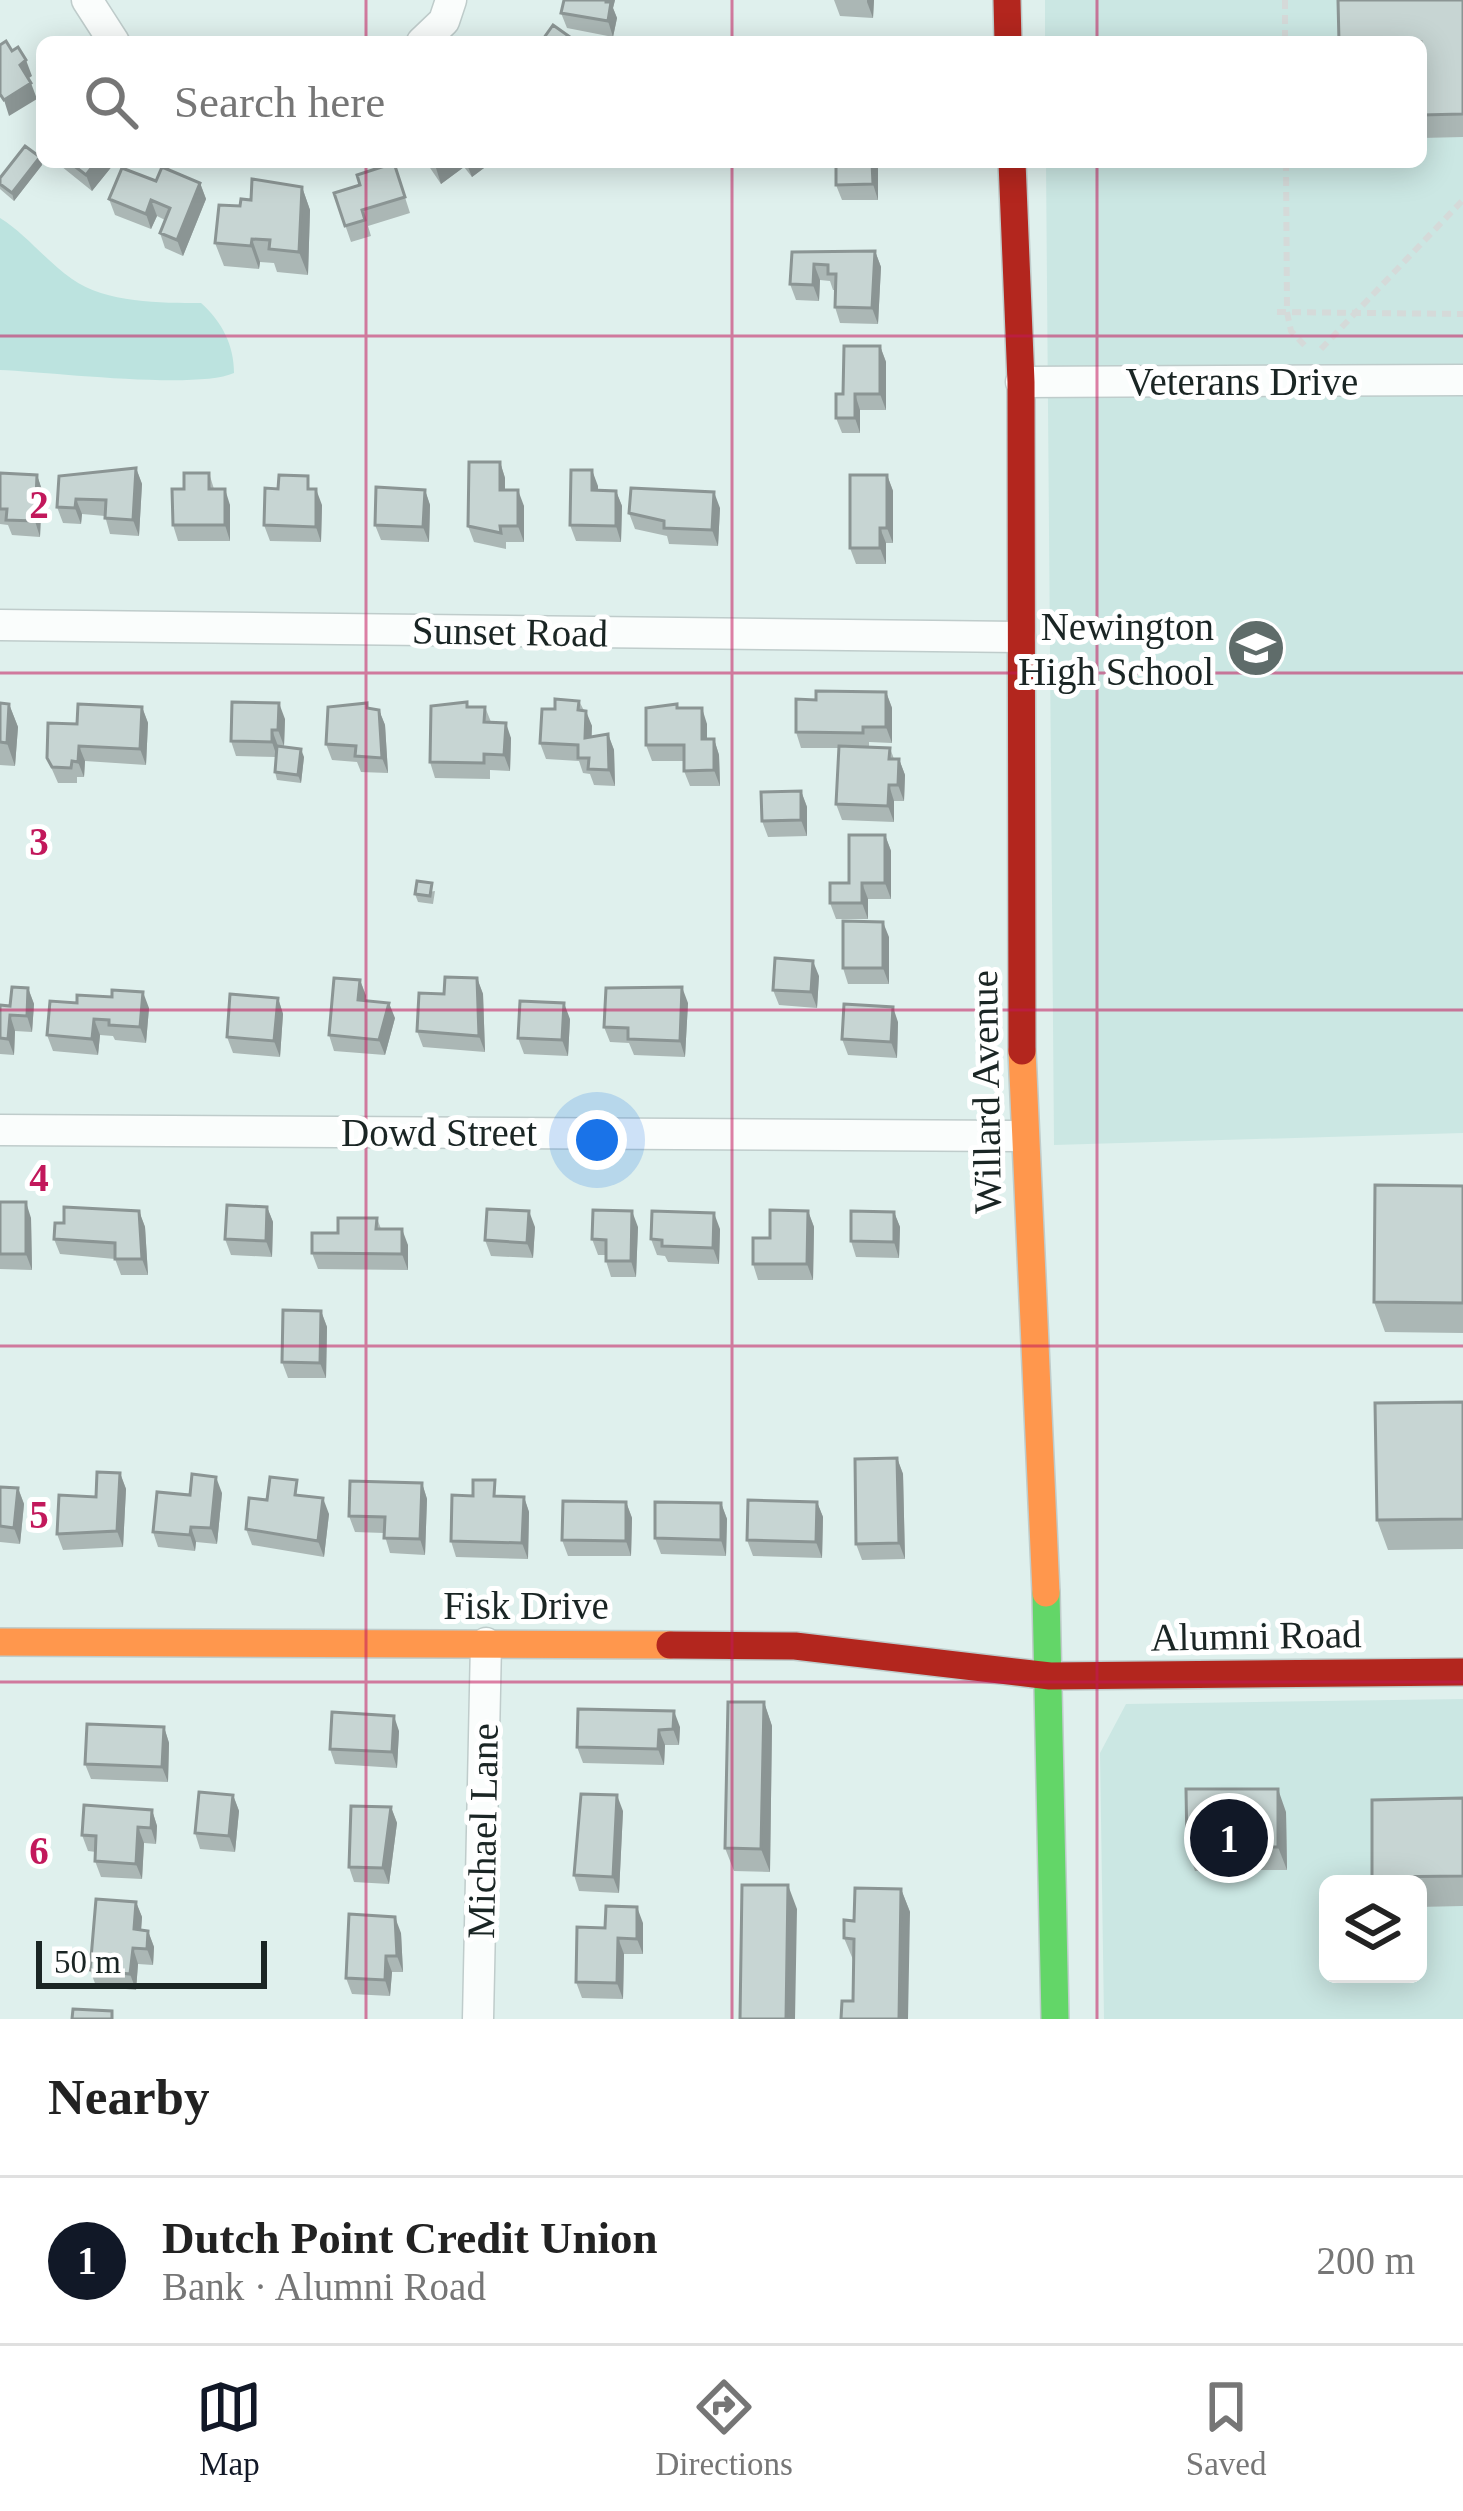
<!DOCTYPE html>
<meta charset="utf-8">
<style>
:root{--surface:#fff;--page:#f6f6f6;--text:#222;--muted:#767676;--line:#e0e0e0;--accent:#111827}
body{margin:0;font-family:"Times New Roman",serif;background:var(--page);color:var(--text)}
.controls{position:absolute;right:36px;bottom:36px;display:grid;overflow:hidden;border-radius:18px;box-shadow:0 6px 30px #0003}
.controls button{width:108px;height:108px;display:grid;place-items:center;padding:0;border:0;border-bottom:3px solid var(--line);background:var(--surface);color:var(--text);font:60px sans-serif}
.scale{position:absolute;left:36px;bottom:30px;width:231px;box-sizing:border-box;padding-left:12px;border:6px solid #1a2524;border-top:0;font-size:33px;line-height:42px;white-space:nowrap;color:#1a2524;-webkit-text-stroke:9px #fff;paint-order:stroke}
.you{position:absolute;left:597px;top:1140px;width:42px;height:42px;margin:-30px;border:9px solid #fff;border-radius:50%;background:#1a73e8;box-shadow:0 0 0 18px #1a73e833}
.badge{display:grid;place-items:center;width:78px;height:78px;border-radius:50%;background:var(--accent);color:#fff;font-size:39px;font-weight:700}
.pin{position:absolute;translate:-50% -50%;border:6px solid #fff;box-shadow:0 3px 12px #0006}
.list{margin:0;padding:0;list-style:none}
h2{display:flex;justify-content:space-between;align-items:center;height:156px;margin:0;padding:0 48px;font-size:51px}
h2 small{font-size:39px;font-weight:400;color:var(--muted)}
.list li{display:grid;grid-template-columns:78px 1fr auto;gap:36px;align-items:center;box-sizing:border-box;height:168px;padding:0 48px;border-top:3px solid var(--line)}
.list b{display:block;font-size:45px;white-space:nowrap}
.list p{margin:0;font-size:39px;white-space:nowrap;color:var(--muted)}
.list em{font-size:39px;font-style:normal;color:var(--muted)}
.icon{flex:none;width:66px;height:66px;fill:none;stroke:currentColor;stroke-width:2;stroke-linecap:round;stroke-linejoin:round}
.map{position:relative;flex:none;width:1463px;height:2019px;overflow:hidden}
.search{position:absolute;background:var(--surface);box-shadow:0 6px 30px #0003;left:36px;right:36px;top:36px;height:132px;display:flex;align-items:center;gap:30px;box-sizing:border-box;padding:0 42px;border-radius:18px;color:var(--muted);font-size:45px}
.sheet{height:324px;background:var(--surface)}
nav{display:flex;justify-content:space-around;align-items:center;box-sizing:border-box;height:168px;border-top:3px solid var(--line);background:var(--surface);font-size:33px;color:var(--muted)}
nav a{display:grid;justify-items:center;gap:6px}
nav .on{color:var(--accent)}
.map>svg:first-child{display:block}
</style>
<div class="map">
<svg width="1463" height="2019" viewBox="0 0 1463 2019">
<rect width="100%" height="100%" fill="#dff0ed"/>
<!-- built -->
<path fill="#cbe7e3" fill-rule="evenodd" d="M1045 0H1463V1133L1054 1145 1046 162H1421V42H1045Z
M1463 1699V2019H1104L1100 1753 1126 1704ZM1328 1884H1418V1974H1328Z"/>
<!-- green -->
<path fill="#bce3df" d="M0 218C27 235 46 261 72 279 106 303 161 303 201 303 222 322 234 345 234 373 196 390 51 372 0 370Z"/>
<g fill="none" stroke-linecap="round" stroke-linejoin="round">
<defs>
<path id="street" d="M87 0 114 42
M422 42 444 21 451 0
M1021 382 1463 380
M0 625 1020 637
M0 1130 1022 1136
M478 2019 486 1643"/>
<path id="fast" d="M1046 1593 1055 2019"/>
<path id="slow" d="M1022 1051 1046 1593
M0 1642 670 1645"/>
<path id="jam" d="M1007 0 1008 42
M1012 162 1021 382 1022 1051
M670 1645 795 1646 1050 1676 1463 1672"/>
</defs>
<!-- street casing -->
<use href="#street" stroke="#bfcccb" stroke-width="33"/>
<!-- fast casing -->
<use href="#fast" stroke="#bfcccb" stroke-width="30"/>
<!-- slow casing -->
<use href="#slow" stroke="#bfcccb" stroke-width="30"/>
<!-- jam casing -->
<use href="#jam" stroke="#bfcccb" stroke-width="30"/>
<!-- path -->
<path stroke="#d5dad9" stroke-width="6" stroke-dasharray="9 6" stroke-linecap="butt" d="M1285 0V42
M1286 162 1287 312 1291 331 1308 349
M1277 312 1463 314
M1321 349 1463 200"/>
<!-- street -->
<use href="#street" stroke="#fafdfc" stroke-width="30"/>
<!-- fast -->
<use href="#fast" stroke="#63d668" stroke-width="27"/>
<!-- slow -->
<use href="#slow" stroke="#ff974d" stroke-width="27"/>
<!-- jam -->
<use href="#jam" stroke="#b3261e" stroke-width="27"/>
</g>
<!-- wall -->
<path fill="#abb7b5" d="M564 0H615L613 8 617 18 613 37 567 28 561 13Z
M834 0H874L873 18 840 16Z
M1463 0V137L1421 138V42Z
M40 157 42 165 14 201 0 189V178Z
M56 162H112L113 165 92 191Z
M426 162H492L472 177 464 167 441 184Z
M878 162V200H842L836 185Z
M394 163 410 213 368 226 371 236 351 242 334 193 360 185Z
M156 181 200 183 206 199 183 256 165 248 160 233 165 220 157 216 151 229 115 215 109 199Z
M302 187 310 210 308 275 277 272 274 263 260 262 259 269 224 266 215 243 240 206 251 200Z
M875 251 881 267 878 324 840 323 835 307V290H833L830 281 820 280 819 301 796 300 790 284 792 252Z
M880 346 886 362V410H860V433H842L836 418 843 394Z
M500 462 505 478V490L524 506V542H506V549L474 542 468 526Z
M136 468 142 484 139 536 110 534 105 516 82 514 81 524 63 523 57 507Z
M592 470 598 490 616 491 622 506 621 542 576 541 570 525Z
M0 473 37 475 42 490 40 537 12 535 8 525 0 524Z
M209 473 214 489 230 505V541H178L173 525 184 489Z
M887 475 893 491V543H886V564H856L850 548Z
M425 490 430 505 429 542 381 540 375 525Z
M322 505 321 542 270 541 264 525Z
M720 508 718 546 669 544 667 536 635 529 629 513Z
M886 692 892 708V743L869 742V747L890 748 894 759H899L905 775 904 801H894V822L842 820 836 804 839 748H801L796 732 816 700Z
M579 701 592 726V737L608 734 614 750 615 786 594 785 590 774 583 773 579 761 546 759 540 743 555 709Z
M0 703 9 704 18 727 15 766 0 765Z
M677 704 678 708 707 724V739H714L719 755 720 786H690L684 771V761H652L646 745Z
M142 707 148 723 146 765 85 761 84 777H77V783H58L47 758 77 724Z
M469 707H485L491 722 511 738 510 771 490 770V779L435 778 430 762Z
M369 709 379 710 385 725 388 773 361 772 357 762 332 760 326 744Z
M285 719 284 746H278L304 757 301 783 277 780 275 772 276 757 236 756 231 741Z
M801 791 807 807V836L768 837 762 821Z
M885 835 891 851V899H868V919H836L830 903 849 883Z
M435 891 433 904 418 902 415 894Z
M889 937V984H848L843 968Z
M819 976 817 1008 779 1005 773 990Z
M477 978 483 994 485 1052 423 1047 417 1031 444 994Z
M360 980 366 996 365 1001 395 1018 385 1055 334 1051 329 1035Z
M28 988 34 1004 32 1032 15 1031 14 1055 0 1054V1005L10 1006Z
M278 998 283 1014 280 1057 233 1053 227 1037Z
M50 1001 149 1008 146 1043 115 1040 113 1036 100 1035 98 1055 53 1051 47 1035Z
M688 1003 685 1057 634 1055 629 1043 610 1042 604 1027Z
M570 1019 568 1056 524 1054 518 1038Z
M898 1022 897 1058 848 1055 842 1039Z
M1463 1186V1333L1385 1332 1374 1302Z
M0 1202 31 1218 32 1270 0 1269Z
M267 1207 273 1222 272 1257 231 1255 225 1239Z
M139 1211 145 1227 148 1275H121L115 1259 60 1254 54 1239 64 1223Z
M808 1211 814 1227 813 1280H758L753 1264 770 1238Z
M894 1212 900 1227 899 1258 856 1257 851 1241Z
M377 1218 381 1229 408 1245V1270L318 1269 312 1253 338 1233Z
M535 1227 533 1258 491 1256 485 1240Z
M638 1227 636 1277H611L606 1261V1255H598L592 1239Z
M720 1229 719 1264 668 1262 665 1256 657 1255 651 1239Z
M321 1311 327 1327 326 1378H288L282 1362Z
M1463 1402V1549L1388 1550 1377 1520Z
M897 1458 903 1474 905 1559 862 1560 856 1544Z
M120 1473 126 1489 123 1547 63 1550 57 1534Z
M422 1483 427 1499 425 1555 390 1553 384 1533 355 1532 349 1516Z
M0 1487 18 1488 24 1504 20 1544 0 1542Z
M222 1493 217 1544 196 1542 195 1551 158 1547 153 1532 190 1495Z
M302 1495 329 1514 324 1557 252 1545 246 1529 267 1500Z
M500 1496 524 1497 529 1512 528 1559 456 1557 451 1541Z
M626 1502 632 1518 631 1556H568L562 1540Z
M817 1502 823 1517 822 1558 753 1556 747 1540Z
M721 1503 727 1519 726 1556 661 1554 655 1538Z
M764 1702 772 1726 770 1872 734 1871 725 1848Z
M578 1709 680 1727 679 1745H665L664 1765 583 1763 577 1747Z
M164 1727 169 1743 168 1782 91 1779 85 1764Z
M399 1731 397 1768 335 1764 330 1749Z
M233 1795 239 1811 235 1852 200 1849 195 1833Z
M1463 1798V1906L1418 1907V1884H1375L1372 1877Z
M391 1807 397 1823 389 1884 354 1882 349 1867Z
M152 1810 157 1826 156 1844 144 1843 142 1879 101 1877 95 1861 96 1852 88 1851 82 1835Z
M623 1811 619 1893 579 1891 574 1875Z
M1286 1812 1287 1870H1251L1236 1877 1230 1870 1195 1871 1187 1847Z
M901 1889 910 1912 853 2001 854 1962 844 1938 854 1921Z
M136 1902 142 1917 141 1930 148 1931 154 1947 153 1965 138 1964 136 1990 96 1986 90 1970Z
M643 1923V1954H624L623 1999 582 1998 576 1982 605 1928Z
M401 1933 403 1972H392L390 1996 352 1994 346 1978Z"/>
<!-- shaded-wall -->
<path fill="#8b9594" d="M606 0H615L613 8 617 18 613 37 608 21Z
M867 0H874L873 18 867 2Z
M26 60 32 76 26 80 20 65Z
M31 83 37 99 9 116 4 100Z
M40 157 42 165 14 201 12 193Z
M96 162H112L113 165 92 191 86 175Z
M444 162H462L464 167 441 184 436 168Z
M466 162H492L472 177Z
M872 162H878V200L873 184Z
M200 183 206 199 183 256 177 240Z
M302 187 310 210 308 275 299 252Z
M151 200 157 216 151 229 146 214Z
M252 239 260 262 259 269 251 246Z
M875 251 881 267 878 324 872 308Z
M814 264 820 280 819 301 813 285Z
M880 346 886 362V410L880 394Z
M855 394 860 410V433L855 418Z
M500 462 505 478V506L500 490Z
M136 468 142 484 139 536 133 520Z
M592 470 598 486V506L592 490Z
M37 475 42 490 40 537 35 521Z
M887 475 893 491V543L887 528Z
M225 489 230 505V541L225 525Z
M316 489 322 505 321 542 316 527Z
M425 490 430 505 429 542 423 527Z
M518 490 524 506V542L518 526Z
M616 491 622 506 621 542 616 526Z
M714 492 720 508 718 546 712 530Z
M76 499 82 514 81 524 75 508Z
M880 528 886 543V564L880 548Z
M886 692 892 708V743L886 727Z
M279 703 285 719 284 746 278 730Z
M9 704 18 727 15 766 7 743Z
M142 707 148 723 146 765 140 749Z
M702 708 707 724V755L702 739Z
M379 710 385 725 388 773 382 758Z
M586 711 592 726 590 754 585 738Z
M506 723 511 738 510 771 504 755Z
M272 730 278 746 277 757 272 742Z
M608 734 614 750 615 786 609 770Z
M714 739 719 755 720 786 714 770Z
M79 746 85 761 84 777 78 762Z
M301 749 304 757 301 783 298 775Z
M899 759 905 775 904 801 898 785Z
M889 785 894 801V822L888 806Z
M801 791 807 807V836L801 820Z
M885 835 891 851V899L885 883Z
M862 883 868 899V919L862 903Z
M883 922 889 937V984L883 968Z
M813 961 819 976 817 1008 811 992Z
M477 978 483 994 485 1052 479 1036Z
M360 980 366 996 364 1016 358 1000Z
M682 987 688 1003 685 1057 680 1041Z
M28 988 34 1004 32 1032 27 1016Z
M143 992 149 1008 146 1043 140 1027Z
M278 998 283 1014 280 1057 274 1041Z
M389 1003 395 1018 385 1055 379 1040Z
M564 1003 570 1019 568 1056 562 1040Z
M893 1007 898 1022 897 1058 891 1042Z
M10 1015 15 1031 14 1055 8 1039Z
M94 1019 100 1035 98 1055 92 1039Z
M26 1202 31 1218 32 1270 26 1254Z
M267 1207 273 1222 272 1257 266 1241Z
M139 1211 145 1227 148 1275 142 1259Z
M529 1211 535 1227 533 1258 527 1243Z
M632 1211 638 1227 636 1277 631 1261Z
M808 1211 814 1227 813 1280 807 1264Z
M894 1212 900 1227 899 1258 894 1242Z
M714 1213 720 1229 719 1264 713 1248Z
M402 1229 408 1245V1270L402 1254Z
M321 1311 327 1327 326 1378 320 1363Z
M897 1458 903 1474 905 1559 899 1543Z
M120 1473 126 1489 123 1547 117 1531Z
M216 1477 222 1493 217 1544 211 1528Z
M422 1483 427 1499 425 1555 420 1539Z
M18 1488 24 1504 20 1544 14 1528Z
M524 1497 529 1512 528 1559 522 1543Z
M323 1498 329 1514 324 1557 318 1541Z
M626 1502 632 1518 631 1556 626 1541Z
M817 1502 823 1517 822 1558 816 1542Z
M721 1503 727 1519 726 1556 721 1540Z
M191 1527 196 1542 195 1551 190 1535Z
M764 1702 772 1726 770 1872 761 1849Z
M674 1711 680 1727 679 1745 673 1729Z
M394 1716 399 1731 397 1768 392 1752Z
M164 1727 169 1743 168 1782 162 1767Z
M659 1730 665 1745 664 1765 658 1749Z
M1278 1789 1286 1812 1287 1870 1278 1847Z
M233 1795 239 1811 235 1852 229 1836Z
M617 1795 623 1811 619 1893 613 1877Z
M391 1807 397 1823 389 1884 383 1868Z
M152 1810 157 1826 156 1844 151 1828Z
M138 1827 144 1843 142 1879 136 1864Z
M788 1885 797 1909 795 2019H786Z
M901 1889 910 1912 908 2019H899Z
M136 1902 142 1917 140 1945 134 1929Z
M637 1907 643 1923V1954L637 1939Z
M395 1917 401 1933 403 1972 397 1956Z
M148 1931 154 1947 153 1965 147 1949Z
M618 1938 624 1954 623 1999 617 1983Z
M133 1948 138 1964 136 1990 130 1974Z
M386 1956 392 1972 390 1996 385 1980Z"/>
<!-- building -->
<path fill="#c7d5d3" stroke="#8b9594" stroke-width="3" d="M564 0H606V2H611L608 21 561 13Z
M1338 0H1463V114L1421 115V42H1339Z
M553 25 577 42H541Z
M6 41 12 51 18 47 26 60 20 65 31 83 4 100 0 94V45Z
M25 146 40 157 12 193 0 184V178Z
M69 162H96L86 175Z
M836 162H872L873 184 836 185Z
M394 163 405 197 362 210 365 220 345 226 334 193 360 185 357 175Z
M162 167 200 183 177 240 160 233 170 208 151 200 146 214 109 199 122 168 156 181Z
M252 179 302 187 299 252 269 249 270 240 252 239 251 246 215 243 219 205 240 206 241 199 251 200Z
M875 251 872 308 835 307 836 274H828V265L814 264 813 285 790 284 792 252Z
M844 346H880V394H855V418H836V394H843Z
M469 462H500V490H518V526H500L501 533 468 526Z
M136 468 133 520 105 518 106 500 76 499 75 508 57 507 59 476Z
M571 470H592V490L616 491V526L570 525Z
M0 473 37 475 35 521 6 520 7 509H0Z
M184 473H209V489H225V525H173L172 489H184Z
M279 475 308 476V489H316V527L264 525 265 488 278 489Z
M850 475H887V528H880V548H850Z
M376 487 425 490 423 527 375 525Z
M631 488 714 492 712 530 664 528V521L629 513Z
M816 691 886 692V727H863V733L796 732V699L816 700Z
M555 699 579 701 578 710 586 711 585 738 608 734 609 770 588 769 589 758H578V745L540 743 542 709H555Z
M232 702 279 703 278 730H272V742L231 741Z
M467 702V707H485L484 722 506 723 504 755 484 754V763L430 762 431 706Z
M0 703 9 704 7 743 0 742Z
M367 703V708L379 710 382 758 355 756 356 746 326 744 328 707Z
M78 704 142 707 140 749 79 746 78 762 72 761 71 768 52 767 47 758 48 723 77 724Z
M677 704V708H702V739H714V770L684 771V745H646V708Z
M277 746 301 749 298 775 275 772Z
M839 746 890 748 889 759H899L898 785H889L888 806 836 804Z
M801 791V820L762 821 761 792Z
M849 835H885V883H862V903H830V883H849Z
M417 881 432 883 430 896 415 894Z
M843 921 883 922V968H843Z
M775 958 813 961 811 992 773 990Z
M445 977 477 978 479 1036 417 1031 419 993 444 994Z
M334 978 360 980 358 1000 389 1003 379 1040 329 1035Z
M12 987 28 988 27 1016 10 1015 8 1039 0 1038V1005L10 1006Z
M682 987 680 1041 628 1039V1028L604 1027 606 988Z
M112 990 143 992 140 1027 109 1025V1020L94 1019 92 1039 47 1035 50 1001 77 1003V995L112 997Z
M230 994 278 998 274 1041 227 1037Z
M520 1001 564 1003 562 1040 518 1038Z
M844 1004 893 1007 891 1042 842 1039Z
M1375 1185 1463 1186V1303L1374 1302Z
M0 1202H26V1254H0Z
M227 1205 267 1207 266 1241 225 1239Z
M64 1207 139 1211 142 1259H115V1243L54 1239 55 1223H64Z
M487 1209 529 1211 527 1243 485 1240Z
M593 1210 632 1211 631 1261H606V1240L592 1239Z
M770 1210 808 1211 807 1264H753V1238H770Z
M652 1211 714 1213 713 1248 662 1246V1240L651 1239Z
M851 1211 894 1212V1242L851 1241Z
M338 1218H377L376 1229H402V1254L312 1253V1233H338Z
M283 1310 321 1311 320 1363 282 1362Z
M1463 1402V1519L1377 1520 1375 1403Z
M897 1458 899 1543 856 1544 855 1459Z
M97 1472 120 1473 117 1531 57 1534 59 1495 96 1497Z
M192 1474 216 1477 211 1528 191 1527 190 1535 153 1532 157 1492 190 1495Z
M270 1477 297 1480 295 1495 323 1498 318 1541 246 1529 249 1498 267 1500Z
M473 1480H495L494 1496 524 1497 522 1543 451 1541 452 1495 473 1496Z
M350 1481 422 1483 420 1539 384 1538 385 1517 349 1516Z
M0 1487 18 1488 14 1528 0 1526Z
M748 1500 817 1502 816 1542 747 1540Z
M563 1501 626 1502V1541L562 1540Z
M655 1502 721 1503V1540L655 1538Z
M728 1702H764L761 1849 725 1848Z
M578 1709 674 1711 673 1729 659 1730 658 1749 577 1747Z
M332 1712 394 1716 392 1752 330 1749Z
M87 1724 164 1727 162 1767 85 1764Z
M1186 1789H1278V1847H1243L1228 1854 1222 1847H1187Z
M199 1792 233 1795 229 1836 195 1833Z
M581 1794 617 1795 613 1877 574 1875Z
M1463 1798V1876L1372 1877V1800Z
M84 1805 152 1810 151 1828 138 1827 136 1864 95 1861 96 1836 82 1835Z
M351 1806 391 1807 383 1868 349 1867Z
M742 1885H788L786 2019H740Z
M855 1888 901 1889 899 2019H841L842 2001H853L854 1939 844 1938V1920L854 1921Z
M96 1899 136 1902 134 1929 148 1931 147 1949 133 1948 130 1974 90 1970Z
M606 1906 637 1907V1939L618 1938 617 1983 576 1982 577 1927 605 1928Z
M349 1914 395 1917 397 1956H386L385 1980 346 1978Z
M73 2009 112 2011V2019H72Z"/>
<!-- grid -->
<path fill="none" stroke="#c2185b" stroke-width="3" stroke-opacity="0.55" d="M366 0V42M732 0V42M1097 0V42M366 162V2019M732 162V2019M1097 162V2019M0 336H1463M0 673H1463M0 1010H1463M0 1346H1463M0 1682H1463"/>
<!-- icons -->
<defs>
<symbol id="school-disc" viewBox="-11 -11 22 22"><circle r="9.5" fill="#5f6c6a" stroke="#fff"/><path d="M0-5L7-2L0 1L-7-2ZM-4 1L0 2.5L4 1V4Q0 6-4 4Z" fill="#fff"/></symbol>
</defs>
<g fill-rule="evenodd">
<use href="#school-disc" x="1223" y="615" width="66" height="66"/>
</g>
<g text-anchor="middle" stroke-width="10" stroke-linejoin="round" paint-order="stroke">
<!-- street labels -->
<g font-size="39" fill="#1a2524" stroke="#fff">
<text x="1242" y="395">Veterans Drive</text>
<text transform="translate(510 631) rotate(1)" y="14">Sunset Road</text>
<text transform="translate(985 1092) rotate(-91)" y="14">Willard Avenue</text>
<text x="439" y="1146">Dowd Street</text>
<text x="526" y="1619">Fisk Drive</text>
<text transform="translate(1256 1635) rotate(-1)" y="14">Alumni Road</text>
<text transform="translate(482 1831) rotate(-89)" y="14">Michael Lane</text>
</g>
<!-- poi labels -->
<g font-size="39" fill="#1a2524" stroke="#fff" text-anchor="end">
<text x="1214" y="640">Newington<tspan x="1214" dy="45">High School</tspan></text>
</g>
</g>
<g font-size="39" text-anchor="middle" font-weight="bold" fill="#c2185b" stroke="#fff" stroke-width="10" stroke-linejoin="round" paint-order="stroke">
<text x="39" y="518">2</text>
<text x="39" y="855">3</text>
<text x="39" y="1191">4</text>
<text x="39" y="1528">5</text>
<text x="39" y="1864">6</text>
</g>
</svg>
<div class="controls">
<button><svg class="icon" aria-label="layers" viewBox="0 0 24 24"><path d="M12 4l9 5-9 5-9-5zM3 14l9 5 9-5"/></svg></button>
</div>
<div class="scale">50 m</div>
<div class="you"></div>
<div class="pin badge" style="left:1229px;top:1838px">1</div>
<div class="search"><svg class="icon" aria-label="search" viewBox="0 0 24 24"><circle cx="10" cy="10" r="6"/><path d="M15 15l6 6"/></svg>Search here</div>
</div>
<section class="sheet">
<h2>Nearby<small></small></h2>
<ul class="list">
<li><span class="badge">1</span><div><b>Dutch Point Credit Union</b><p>Bank · Alumni Road</p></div><em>200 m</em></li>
</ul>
</section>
<nav>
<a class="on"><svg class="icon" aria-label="map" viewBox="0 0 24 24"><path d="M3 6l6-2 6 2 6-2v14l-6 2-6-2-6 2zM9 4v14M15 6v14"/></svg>Map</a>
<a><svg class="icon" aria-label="directions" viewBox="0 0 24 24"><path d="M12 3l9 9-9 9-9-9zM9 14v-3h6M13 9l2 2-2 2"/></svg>Directions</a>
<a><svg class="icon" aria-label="saved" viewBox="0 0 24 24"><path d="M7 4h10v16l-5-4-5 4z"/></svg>Saved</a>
</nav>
